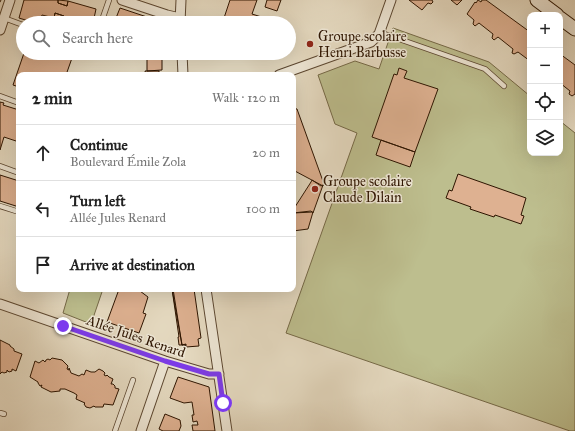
<!DOCTYPE html>
<meta charset="utf-8">
<style>
:root{--surface:#fff;--page:#f6f6f6;--text:#222;--muted:#767676;--line:#e0e0e0}
body{margin:0;font-family:"IM FELL Great Primer",serif;background:var(--page);color:var(--text)}
.controls{position:absolute;right:12px;top:12px;display:grid;overflow:hidden;border-radius:8px;box-shadow:0 4px 16px #0002}
.controls button{width:36px;height:36px;display:grid;place-items:center;padding:0;border:0;border-bottom:1px solid var(--line);background:var(--surface);color:var(--text);font:20px sans-serif}
.stop{position:absolute;width:12px;height:12px;margin:-9px;border:3px solid #7c3aed;border-radius:50%;background:#fff}
.stop.end{background:#7c3aed;border-color:#fff;box-shadow:0 1px 4px #0008}
.list{margin:0;padding:0;list-style:none}
h2{display:flex;justify-content:space-between;align-items:center;height:52px;margin:0;padding:0 16px;font-size:17px}
h2 small{font-size:13px;font-weight:400;color:var(--muted)}
.list li{display:grid;grid-template-columns:26px 1fr auto;gap:12px;align-items:center;box-sizing:border-box;height:56px;padding:0 16px;border-top:1px solid var(--line)}
.list b{display:block;font-size:15px;white-space:nowrap}
.list p{margin:0;font-size:13px;white-space:nowrap;color:var(--muted)}
.list em{font-size:13px;font-style:normal;color:var(--muted)}
.icon{flex:none;width:22px;height:22px;fill:none;stroke:currentColor;stroke-width:2;stroke-linecap:round;stroke-linejoin:round}
.map{position:relative;flex:none;width:575px;height:431px;overflow:hidden}
.search{position:absolute;background:var(--surface);box-shadow:0 4px 16px #0002;left:16px;top:16px;width:280px;height:44px;display:flex;align-items:center;gap:10px;box-sizing:border-box;padding:0 14px;border-radius:22px;color:var(--muted);font-size:15px}
.panel{position:absolute;background:var(--surface);box-shadow:0 4px 16px #0002;left:16px;top:72px;width:280px;height:220px;border-radius:8px}
.map>svg:first-child{display:block}
</style>
<div class="map">
<svg width="575" height="431" viewBox="0 0 575 431">
<rect width="100%" height="100%" fill="#e6dbc2"/>
<filter id="stains"><feTurbulence type="fractalNoise" baseFrequency=".005" numOctaves="4"/><feColorMatrix values="0 0 0 0 .2 0 0 0 0 .09 0 0 0 0 .02 0 0 0 .5 -.17"/></filter>
<radialGradient id="worn" r=".72"><stop offset=".6" stop-color="#630" stop-opacity="0"/><stop offset="1" stop-color="#630" stop-opacity=".3"/></radialGradient>
<!-- green -->
<path fill="#bdbe8e" stroke="#756947" d="M393 28 489 62 530 96V153H560V121L575 133V431H570L286 333 357 133 335 124 318 75 355 61 379 69Z
M70 289H103L91 324 63 313Z"/>
<!-- building -->
<path fill="#deb191" stroke="#2d1400" d="M24 0H58V3L67 6 68 1 96 9 93 23H71L63 21 64 16 55 13 54 18 42 15 39 23H35L19 18Z
M58 0 68 1 67 6 58 3Z
M230 0H257L252 14 274 21V23H235V22L224 18Z
M267 0H281L277 11 265 7Z
M409 0H432L433 2 431 4 428 3 422 10Z
M451 0H462L457 5Z
M478 0 481 2 482 0H486L530 32V61L518 52 514 54 512 53 513 49 498 37 494 40 492 38 493 34 479 23 475 26 473 24 474 20 467 14 475 2 476 3Z
M120 8 159 21 161 23H114Z
M55 13 64 16 63 21 54 18Z
M24 53H57L72 58 66 75H19V87L13 85Z
M147 53H171V56H162V70L147 71Z
M560 54 575 65V94L572 96 569 94 570 91 560 83Z
M399 68 407 71 404 78 438 89 415 152 372 137 394 74 397 75Z
M145 71H159V75H146Z
M0 102 4 103 3 105 19 110V142L4 137 0 150Z
M293 108 297 109 324 184 323 186 293 170Z
M381 140 415 152 410 167 376 155Z
M458 174 526 198 521 215 524 216 521 224 495 215 494 217 470 209 471 207 446 198 449 190 452 191Z
M0 175 19 181V207L0 201Z
M312 180 321 186 323 185 313 213 311 211 293 213V210L311 182Z
M313 212 308 229 293 231V213Z
M120 289H141L140 291 148 297 143 313 146 314 139 333 107 322 118 292Z
M172 289 182 345H186H179L178 337H179Z
M173 289H194L201 338 198 339 199 346 186 347V344L182 345Z
M0 340 10 345V346L14 349V351L22 354 16 371 12 369V371L9 372 7 370V372L4 373 2 372 0 374Z
M52 358 62 360 68 366 67 369 69 370V368L71 373 79 376 82 374 84 375 86 370 91 372H95L99 369 103 371 105 373 104 375 106 376 107 375 109 377 113 379 111 384H113L115 386V388L119 389 113 405 104 404 103 407H95L94 406 90 408 86 407 84 404 85 403 76 399 77 395 74 393 65 389H60V391L51 392 41 387 42 385 40 386 38 383V382L30 377 35 361 39 363 43 360 45 362 46 360 48 359 50 360Z
M178 377 209 387 215 431H193L192 425H198L197 421 193 422 192 415H194L192 402 184 403 170 398Z
M165 414 180 420 181 426 179 431H163L159 429Z"/>
<g fill="none" stroke-linecap="round" stroke-linejoin="round">
<defs>
<path id="service" d="M4 18 23 25
M101 23 109 0
M379 32 485 69 504 86
M0 96 19 103
M0 166 19 173
M0 206 19 212
M0 413 4 414
M115 431 133 380"/>
<path id="minor" d="M122 0 167 15 180 18
M180 23 181 0
M0 30 10 0
M182 53 183 75
M279 75 371 42 379 34 391 0
M206 289 227 431
M0 304 165 361 209 374H219
M141 431 165 361"/>
<path id="secondary" d="M537 0 557 15
M560 18 575 29"/>
</defs>
<!-- service casing -->
<use href="#service" stroke="#5b4630" stroke-width="6"/>
<!-- minor casing -->
<use href="#minor" stroke="#5b4630" stroke-width="11"/>
<!-- secondary casing -->
<use href="#secondary" stroke="#2d1400" stroke-width="15"/>
<!-- service -->
<use href="#service" stroke="#efe8d7" stroke-width="4.5"/>
<!-- minor -->
<use href="#minor" stroke="#efe8d7" stroke-width="9"/>
<!-- secondary -->
<use href="#secondary" stroke="#efe8d7" stroke-width="13"/>
<!-- tram -->
<path stroke="#2d1400" stroke-width="1" d="M0 2 1 0"/>
</g>
<g fill="none" stroke-linecap="round" stroke-linejoin="round">
<!-- route -->
<path stroke="#7c3aed" stroke-width="5" d="M63 326 165 361 209 374H219L223 403"/>
</g>
<!-- markers -->
<g fill="#8f2418" stroke="#efe8d7" stroke-width="1.5">
<circle cx="310" cy="44" r="4"/>
<circle cx="315" cy="189" r="4"/>
</g>
<g text-anchor="middle" stroke-width="3" stroke-linejoin="round" paint-order="stroke">
<!-- poi labels -->
<g font-size="14" fill="#2d1400" stroke="#efe8d7" text-anchor="start">
<text x="318" y="41">Groupe scolaire<tspan x="318" dy="16">Henri Barbusse</tspan></text>
<text x="323" y="186">Groupe scolaire<tspan x="323" dy="16">Claude Dilain</tspan></text>
</g>
<!-- street labels -->
<g font-size="14" fill="#2d1400" stroke="#efe8d7">
<text transform="translate(136 336) rotate(19)" y="5">Allée Jules Renard</text>
</g>
</g>
<rect width="100%" height="100%" filter="url(#stains)"/>
<rect width="100%" height="100%" fill="url(#worn)"/>
</svg>
<div class="controls">
<button>+</button>
<button>−</button>
<button><svg class="icon" aria-label="locate" viewBox="0 0 24 24"><circle cx="12" cy="12" r="6"/><path d="M12 2v4M12 18v4M2 12h4M18 12h4"/></svg></button>
<button><svg class="icon" aria-label="layers" viewBox="0 0 24 24"><path d="M12 4l9 5-9 5-9-5zM3 14l9 5 9-5"/></svg></button>
</div>
<div class="stop" style="left:223px;top:403px"></div>
<div class="stop end" style="left:63px;top:326px"></div>
<div class="search"><svg class="icon" aria-label="search" viewBox="0 0 24 24"><circle cx="10" cy="10" r="6"/><path d="M15 15l6 6"/></svg>Search here</div>
<section class="panel">
<h2>2 min<small>Walk · 120 m</small></h2>
<ul class="list">
<li><svg class="icon" aria-label="ahead" viewBox="0 0 24 24"><path d="M12 20V5M6 11l6-6 6 6"/></svg><div><b>Continue</b><p>Boulevard Émile Zola</p></div><em>20 m</em></li>
<li><svg class="icon" aria-label="left" viewBox="0 0 24 24"><path d="M17 20v-9H6M10 6l-5 5 5 5"/></svg><div><b>Turn left</b><p>Allée Jules Renard</p></div><em>100 m</em></li>
<li><svg class="icon" aria-label="arrive" viewBox="0 0 24 24"><path d="M6 21V4h12l-3 4 3 4H6"/></svg><div><b>Arrive at destination</b></div></li>
</ul>
</section>
</div>
